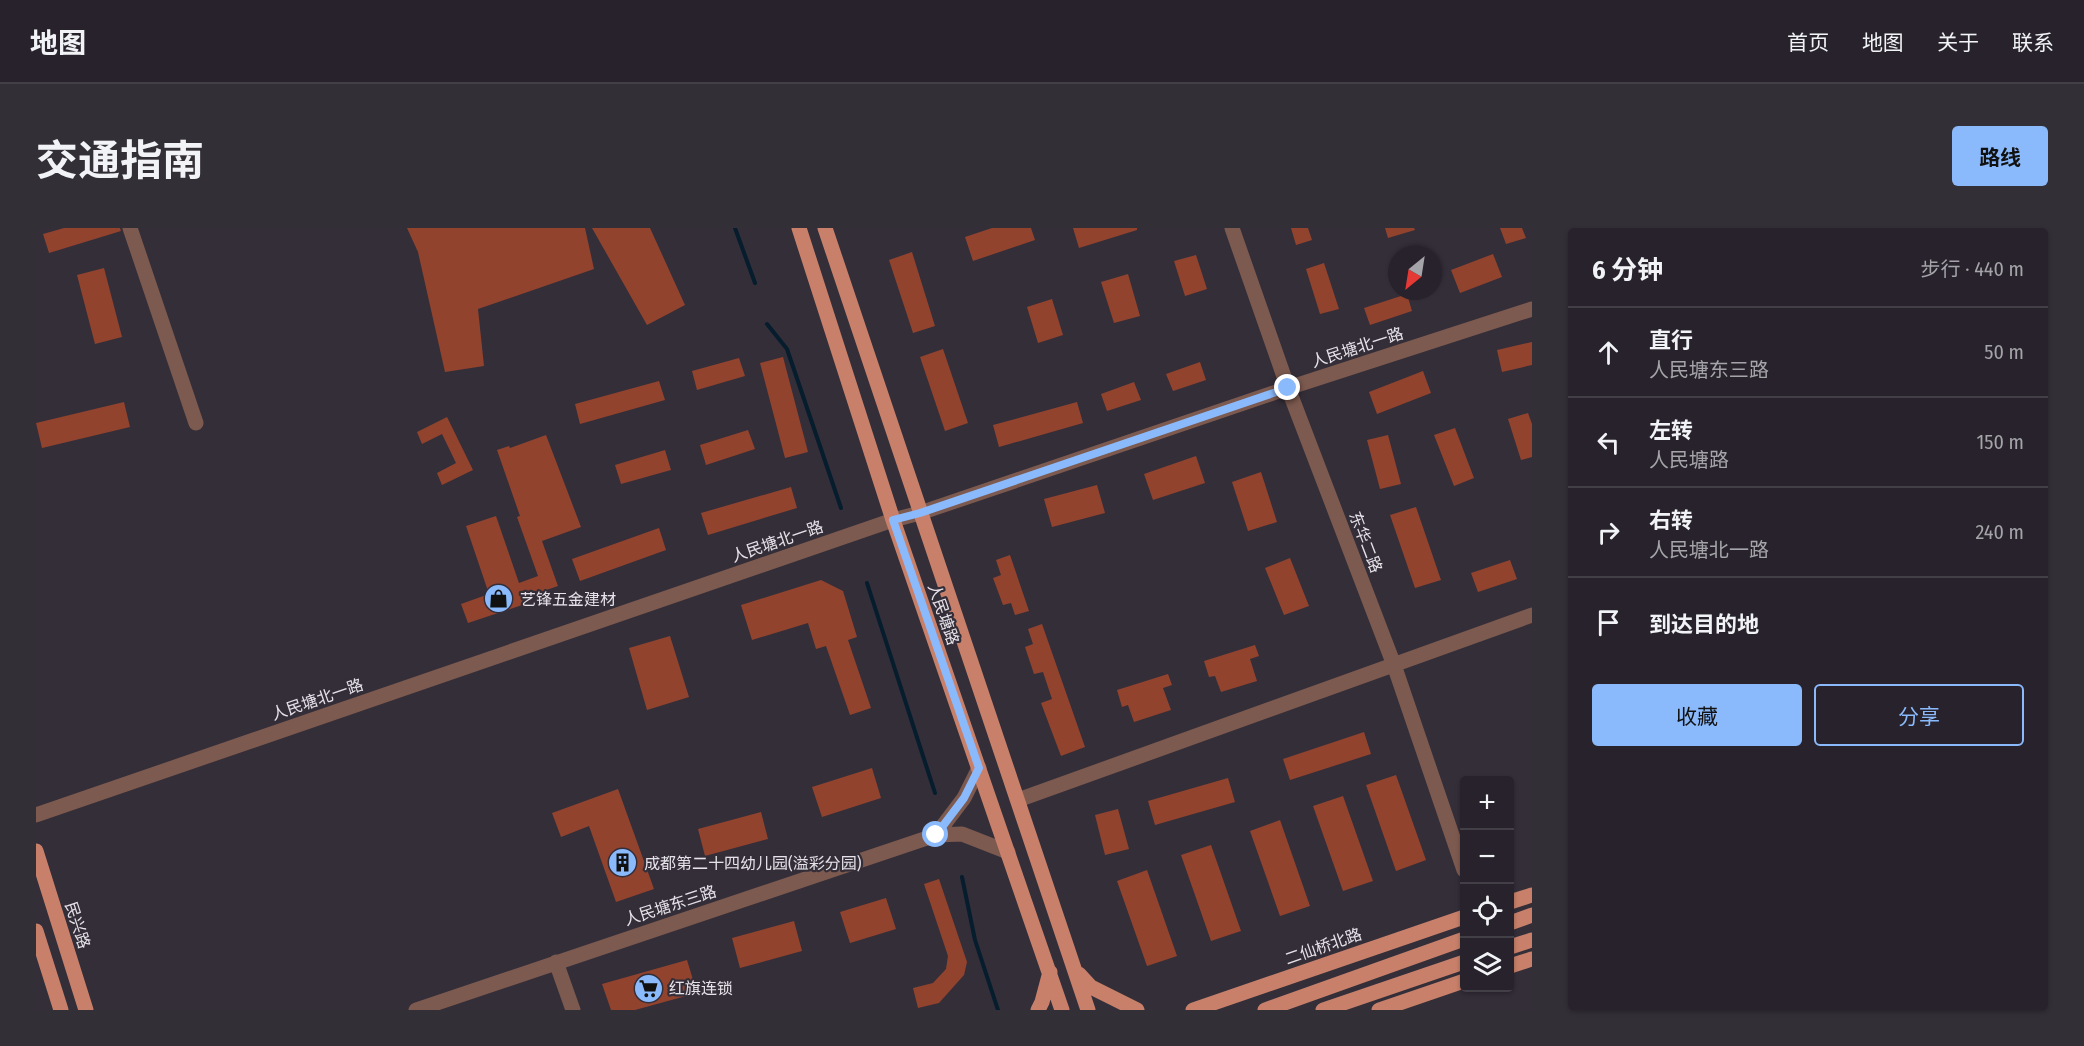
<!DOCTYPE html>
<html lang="zh">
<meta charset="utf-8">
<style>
:root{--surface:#27222b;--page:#332f37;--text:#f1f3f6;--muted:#a4a4a9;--line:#433f47;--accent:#8abafc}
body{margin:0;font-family:"Fira Sans Condensed","Noto Sans SC",sans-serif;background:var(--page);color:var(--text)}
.controls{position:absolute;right:18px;bottom:18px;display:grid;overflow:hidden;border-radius:6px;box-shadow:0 2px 4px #0004}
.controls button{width:54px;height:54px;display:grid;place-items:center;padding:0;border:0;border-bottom:2px solid var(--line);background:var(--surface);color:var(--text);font:30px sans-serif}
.compass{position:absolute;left:1352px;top:18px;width:54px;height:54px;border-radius:50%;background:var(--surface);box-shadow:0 2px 4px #0004;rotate:210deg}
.stop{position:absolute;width:18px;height:18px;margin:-14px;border:4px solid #8abafc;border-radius:50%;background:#fff}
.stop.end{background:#8abafc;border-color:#fff;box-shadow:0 2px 6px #0008}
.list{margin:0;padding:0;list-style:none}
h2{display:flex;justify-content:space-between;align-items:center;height:78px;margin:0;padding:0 24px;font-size:26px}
h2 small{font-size:20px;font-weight:400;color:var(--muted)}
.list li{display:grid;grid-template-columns:39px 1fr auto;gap:18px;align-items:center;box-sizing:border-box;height:90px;padding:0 24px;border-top:2px solid var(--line)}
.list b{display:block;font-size:22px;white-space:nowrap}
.list p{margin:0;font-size:20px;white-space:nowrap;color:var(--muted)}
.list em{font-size:20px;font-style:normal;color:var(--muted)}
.actions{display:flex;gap:12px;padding:18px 24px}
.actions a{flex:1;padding:14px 0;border:2px solid var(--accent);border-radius:6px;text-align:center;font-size:21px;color:var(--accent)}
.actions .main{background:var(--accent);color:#111}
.icon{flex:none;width:33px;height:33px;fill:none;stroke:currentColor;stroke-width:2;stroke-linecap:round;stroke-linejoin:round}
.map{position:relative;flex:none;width:1496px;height:782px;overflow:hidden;border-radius:6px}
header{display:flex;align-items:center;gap:36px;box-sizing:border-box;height:84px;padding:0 30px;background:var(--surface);border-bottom:2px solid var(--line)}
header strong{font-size:28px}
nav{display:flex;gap:33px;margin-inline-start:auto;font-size:21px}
.intro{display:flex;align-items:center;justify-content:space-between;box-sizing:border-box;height:144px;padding:0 36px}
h1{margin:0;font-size:42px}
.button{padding:15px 27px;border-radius:6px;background:var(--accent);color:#111;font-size:21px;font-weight:700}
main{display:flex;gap:36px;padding:0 36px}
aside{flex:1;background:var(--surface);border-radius:6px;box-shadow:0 2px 4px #0004}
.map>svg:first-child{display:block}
</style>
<header>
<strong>地图</strong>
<nav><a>首页</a><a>地图</a><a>关于</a><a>联系</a></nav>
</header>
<div class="intro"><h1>交通指南</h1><a class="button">路线</a></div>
<main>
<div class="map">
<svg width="1496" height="782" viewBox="0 0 1496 782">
<rect width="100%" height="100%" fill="#342e39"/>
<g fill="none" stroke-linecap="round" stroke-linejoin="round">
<!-- stream -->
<path stroke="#061d2e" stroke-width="4" d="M699 0 719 55
M731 96 751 121 805 280
M831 355 899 565
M926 649 939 712 962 782"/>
</g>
<!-- building -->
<path fill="#92432e" d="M28 0H84L85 3 13 25 7 6Z
M371 0H549L558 41 442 81 448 138 409 144 382 24Z
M556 0H614L649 77 611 97Z
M956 0H995L999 12 937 33 929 9Z
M1037 0H1101V2L1043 20Z
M1255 0H1272L1276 12 1260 17Z
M1349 0H1378L1379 2 1352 10Z
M1464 0H1486L1490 10 1470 16Z
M876 24 899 98 877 105 853 32Z
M1457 26 1466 49 1424 65 1415 42Z
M1160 27 1171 61 1149 68 1138 33Z
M1288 35 1303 81 1284 86 1270 41Z
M68 40 86 109 59 116 41 47Z
M1092 46 1104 88 1078 95 1065 54Z
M1371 66 1376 83 1334 97 1328 80Z
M1016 71 1027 107 1002 115 991 79Z
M1496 114V137L1466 144 1461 122Z
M907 121 932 195 909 203 884 129Z
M747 129 772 224 749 230 724 135Z
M703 130 709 148 661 162 656 143Z
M1164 134 1170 152 1137 163 1130 146Z
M1387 143 1395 165 1341 186 1333 164Z
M623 153 629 172 544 196 539 176Z
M1098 154 1105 172 1071 183 1065 166Z
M88 174 94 199 6 220 0 195Z
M1041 174 1047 195 963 219 957 197Z
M1492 185 1496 196V229L1485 232 1472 191Z
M411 189 437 242 406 257 401 245 420 235 406 206 386 216 381 204Z
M1419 200 1438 250 1418 258 1398 207Z
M712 202 719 221 670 237 664 217Z
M510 207 545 299 506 313 522 358 493 368 495 374 432 395 425 376 453 366 430 298 460 288 483 355 502 348 481 289 484 288 461 222 473 218 474 220Z
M1352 207 1365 256 1344 261 1331 212Z
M629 222 635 242 585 256 579 237Z
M1160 228 1169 255 1117 272 1108 246Z
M1225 244 1241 294 1212 303 1196 254Z
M1061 257 1069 285 1016 299 1008 271Z
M755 259 761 280 672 307 665 285Z
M1380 279 1405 352 1379 360 1354 287Z
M623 300 630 322 544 353 536 331Z
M974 327 993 383 979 387 975 375 967 377 957 350 965 347 960 332Z
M1254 330 1273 378 1248 387 1229 340Z
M1474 332 1481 351 1442 364 1435 345Z
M785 352 807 363 821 409 812 412 835 480 814 487 790 418 780 421 772 395 716 412 705 377Z
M1006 396 1049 519 1025 528 1005 475 1016 471 1007 444 998 446 989 419 997 416 992 401Z
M634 408 653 469 611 482 593 420Z
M1219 417 1223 428 1214 431 1221 453 1185 464 1179 448 1173 449 1168 433Z
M1132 446 1136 457 1127 460 1135 482 1098 494 1092 477 1086 479 1081 462Z
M1328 504 1335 526 1254 552 1247 531Z
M836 540 845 570 786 589 776 559Z
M1360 547 1390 632 1360 643 1330 557Z
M1192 550 1199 574 1119 597 1112 573Z
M582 561 618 661 580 674 553 598 525 609 516 585Z
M1307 568 1337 653 1307 663 1277 578Z
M1082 581 1093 621 1069 627 1059 587Z
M725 584 732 611 669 628 662 601Z
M1244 592 1274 678 1244 688 1214 603Z
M1175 617 1205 703 1175 713 1145 627Z
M1111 642 1141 728 1111 738 1081 653Z
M903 651 931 734 928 747 903 775 882 780 877 760 897 755 910 741 912 728 888 656Z
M850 670 860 701 814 715 804 684Z
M758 693 766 723 704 740 696 710Z
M651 732 661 765 599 782H575L566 756Z"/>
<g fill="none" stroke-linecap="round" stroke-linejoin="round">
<!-- minor -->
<path stroke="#7d5a4f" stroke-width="15" d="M94 0 160 195
M1196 0 1252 160 1358 437 1428 642
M943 540 928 570 900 607 926 606 972 624
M982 572 1496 387
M0 587 857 292 884 285 1252 160 1496 81
M520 734 537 782
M380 782 900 607"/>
<!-- major -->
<path stroke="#c8806a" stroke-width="15" d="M763 0 857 292 1026 782
M789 0 1052 782
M0 623 50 782
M1474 674 1496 667
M1474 695 1496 687
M0 703 25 782
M1474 719 1496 712
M1474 738 1496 731
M1043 746 1055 759 1101 782
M1002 782 1006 774 1014 744
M1157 782 1428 689
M1229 782 1428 711
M1287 782 1428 734
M1343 782 1428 753"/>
</g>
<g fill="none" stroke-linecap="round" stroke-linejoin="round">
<!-- route -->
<path stroke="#8abafc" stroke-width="8" d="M900 607 928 570 943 540 857 292 884 285 1252 160"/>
</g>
<!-- icons -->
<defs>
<symbol id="shop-disc" viewBox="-11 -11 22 22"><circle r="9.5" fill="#8abafc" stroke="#342e39"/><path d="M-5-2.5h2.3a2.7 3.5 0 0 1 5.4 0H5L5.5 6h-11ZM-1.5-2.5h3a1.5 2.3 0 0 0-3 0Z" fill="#111"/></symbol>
<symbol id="building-disc" viewBox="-11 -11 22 22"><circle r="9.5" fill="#8abafc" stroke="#342e39"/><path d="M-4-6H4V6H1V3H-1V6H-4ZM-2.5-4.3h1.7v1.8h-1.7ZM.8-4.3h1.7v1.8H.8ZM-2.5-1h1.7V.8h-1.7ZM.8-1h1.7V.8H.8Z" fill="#111"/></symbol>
<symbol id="supermarket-disc" viewBox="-11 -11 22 22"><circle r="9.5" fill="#8abafc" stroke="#342e39"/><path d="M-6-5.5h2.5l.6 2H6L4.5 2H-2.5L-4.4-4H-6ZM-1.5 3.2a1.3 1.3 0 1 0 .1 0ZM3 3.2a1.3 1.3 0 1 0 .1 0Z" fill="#111"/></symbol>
</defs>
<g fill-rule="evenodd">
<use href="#shop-disc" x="446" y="354" width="33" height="33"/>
<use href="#building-disc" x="570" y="618" width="33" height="33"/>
<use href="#supermarket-disc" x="596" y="744" width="33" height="33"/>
</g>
<g text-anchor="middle" stroke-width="4.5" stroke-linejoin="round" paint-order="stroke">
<!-- street labels -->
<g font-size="16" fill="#e6e2e9" stroke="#342e39">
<text transform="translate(1321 119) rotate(-18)" y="6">人民塘北一路</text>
<text transform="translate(741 313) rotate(-19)" y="6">人民塘北一路</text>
<text transform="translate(1330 314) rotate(69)" y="6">东华二路</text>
<text transform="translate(908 386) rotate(71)" y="6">人民塘路</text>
<text transform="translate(281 471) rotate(-19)" y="6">人民塘北一路</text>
<text transform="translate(634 677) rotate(-18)" y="6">人民塘东三路</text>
<text transform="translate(42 697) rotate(72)" y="6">民兴路</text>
<text transform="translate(1287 718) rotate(-19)" y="6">二仙桥北路</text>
</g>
<!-- poi labels -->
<g font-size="16" fill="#e6e2e9" stroke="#342e39" text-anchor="start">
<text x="484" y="377">艺锋五金建材</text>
<text x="608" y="641">成都第二十四幼儿园(溢彩分园)</text>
<text x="633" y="766">红旗连锁</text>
</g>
</g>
</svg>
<div class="controls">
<button>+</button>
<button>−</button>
<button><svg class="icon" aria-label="locate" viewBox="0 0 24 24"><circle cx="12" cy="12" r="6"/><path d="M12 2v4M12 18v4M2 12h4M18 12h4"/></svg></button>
<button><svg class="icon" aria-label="layers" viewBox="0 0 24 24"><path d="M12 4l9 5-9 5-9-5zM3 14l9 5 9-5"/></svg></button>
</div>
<svg class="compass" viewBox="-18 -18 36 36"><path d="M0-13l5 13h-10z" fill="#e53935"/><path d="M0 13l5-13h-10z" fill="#a4a4a9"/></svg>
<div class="stop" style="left:900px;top:607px"></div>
<div class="stop end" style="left:1252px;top:160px"></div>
</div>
<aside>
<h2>6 分钟<small>步行 · 440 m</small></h2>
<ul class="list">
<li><svg class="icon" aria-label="ahead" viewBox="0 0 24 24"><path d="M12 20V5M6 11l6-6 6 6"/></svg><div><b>直行</b><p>人民塘东三路</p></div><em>50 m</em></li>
<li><svg class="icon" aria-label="left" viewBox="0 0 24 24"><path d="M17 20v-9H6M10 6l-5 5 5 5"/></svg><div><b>左转</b><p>人民塘路</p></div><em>150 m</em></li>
<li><svg class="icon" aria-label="right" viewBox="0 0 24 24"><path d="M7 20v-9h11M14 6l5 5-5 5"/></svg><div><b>右转</b><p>人民塘北一路</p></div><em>240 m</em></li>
<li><svg class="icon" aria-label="arrive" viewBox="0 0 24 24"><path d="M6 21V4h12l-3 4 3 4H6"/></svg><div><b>到达目的地</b></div></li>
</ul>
<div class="actions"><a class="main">收藏</a><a>分享</a></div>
</aside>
</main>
